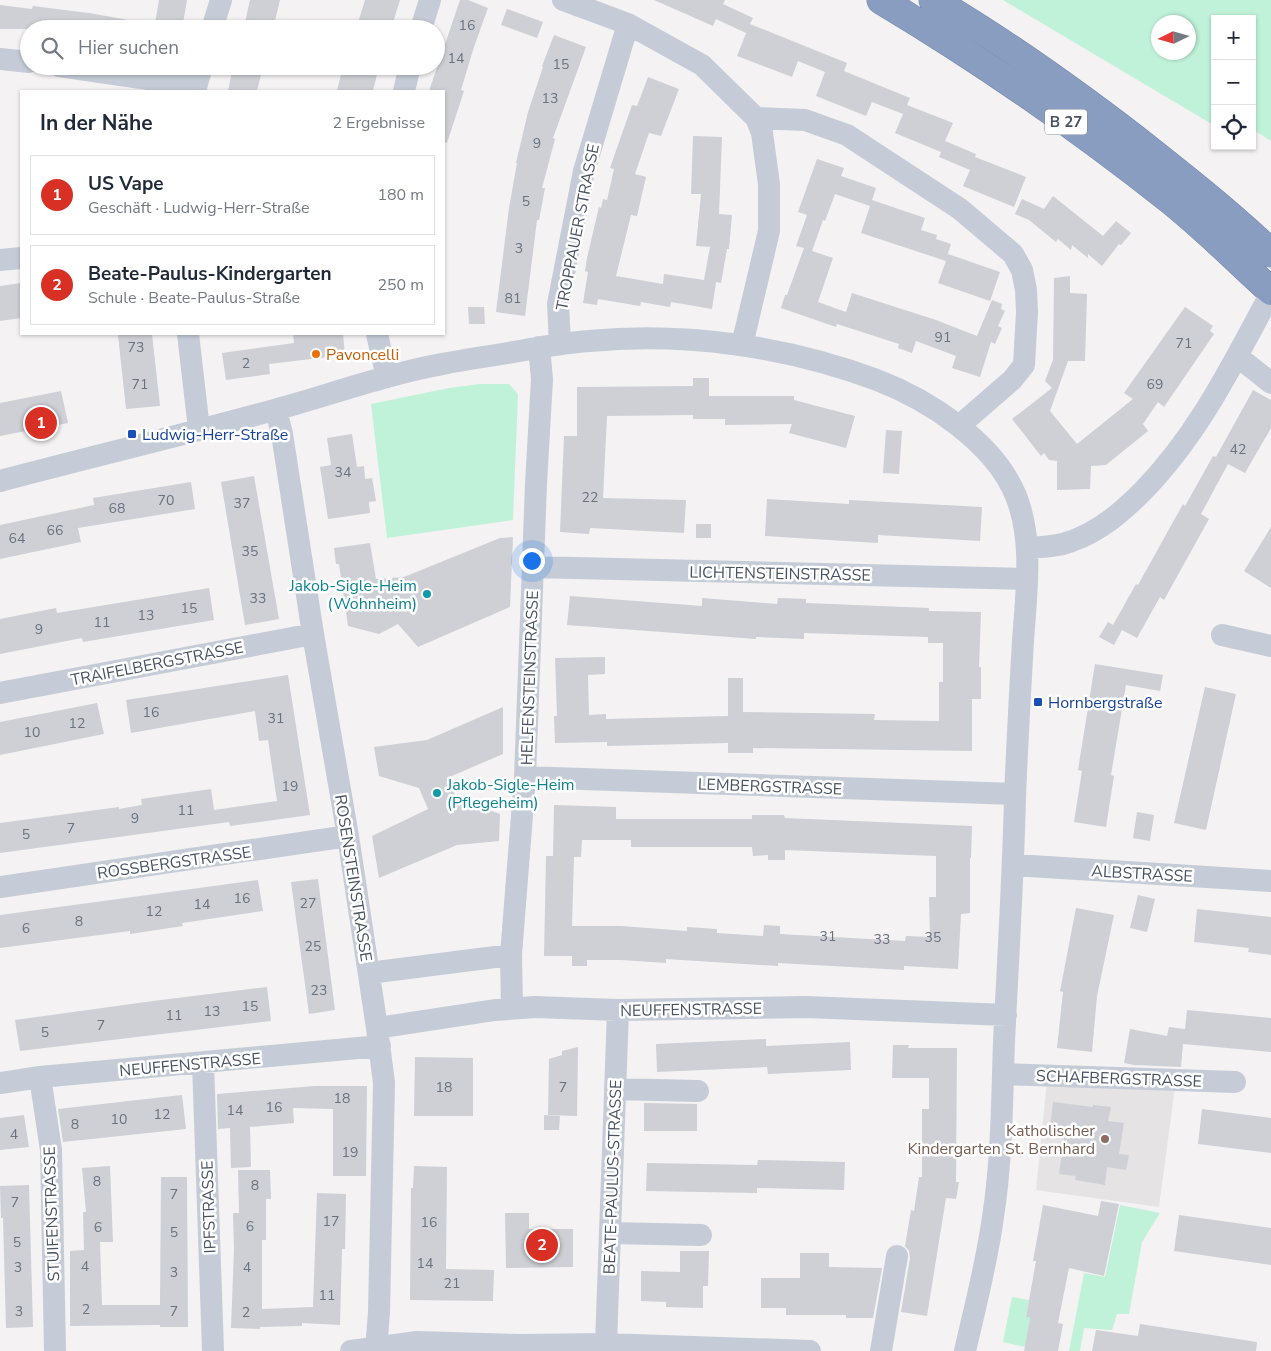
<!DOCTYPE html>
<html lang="de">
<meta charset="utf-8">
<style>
:root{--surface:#fff;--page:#f2f2f3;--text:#1f2937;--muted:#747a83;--line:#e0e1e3;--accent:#d93025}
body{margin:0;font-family:"Nunito Sans",sans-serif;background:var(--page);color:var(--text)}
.controls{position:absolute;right:15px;top:15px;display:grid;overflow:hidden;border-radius:0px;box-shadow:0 1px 4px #0004}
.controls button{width:45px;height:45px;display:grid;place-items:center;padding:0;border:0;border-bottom:1px solid var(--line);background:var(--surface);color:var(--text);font:25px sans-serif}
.compass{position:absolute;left:1151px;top:15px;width:45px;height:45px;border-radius:50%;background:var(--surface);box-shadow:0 1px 4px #0004;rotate:265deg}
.you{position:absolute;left:531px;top:560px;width:18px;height:18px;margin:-12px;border:4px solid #fff;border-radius:50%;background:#1a73e8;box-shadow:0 0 0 8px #1a73e833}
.badge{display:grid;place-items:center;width:32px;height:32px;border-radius:50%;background:var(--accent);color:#fff;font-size:16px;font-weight:700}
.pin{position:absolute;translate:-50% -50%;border:2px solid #fff;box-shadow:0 1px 5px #0006}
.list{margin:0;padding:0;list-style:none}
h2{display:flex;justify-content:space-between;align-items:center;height:65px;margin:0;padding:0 20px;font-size:21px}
h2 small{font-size:16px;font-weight:400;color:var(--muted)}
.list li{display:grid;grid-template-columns:32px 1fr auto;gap:15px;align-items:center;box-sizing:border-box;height:80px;margin:0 10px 10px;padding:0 10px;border:1px solid var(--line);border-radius:0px}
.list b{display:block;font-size:19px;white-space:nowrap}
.list p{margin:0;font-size:16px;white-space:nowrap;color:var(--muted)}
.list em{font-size:16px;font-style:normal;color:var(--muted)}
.icon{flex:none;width:28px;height:28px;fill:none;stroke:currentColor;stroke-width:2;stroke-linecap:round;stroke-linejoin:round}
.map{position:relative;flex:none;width:1271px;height:1351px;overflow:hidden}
.search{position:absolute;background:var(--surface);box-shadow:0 1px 4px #0004;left:20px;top:20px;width:425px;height:55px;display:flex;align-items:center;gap:12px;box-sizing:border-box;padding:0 18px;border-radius:28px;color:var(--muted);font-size:19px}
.panel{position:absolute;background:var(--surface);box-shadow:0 1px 4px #0004;left:20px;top:90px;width:425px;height:245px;border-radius:0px}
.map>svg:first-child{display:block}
</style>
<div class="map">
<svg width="1271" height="1351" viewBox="0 0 1271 1351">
<rect width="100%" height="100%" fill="#f4f2f2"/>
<!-- education -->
<path fill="#e5e3e4" d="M1047 1082 1175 1087 1159 1207 1036 1190Z"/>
<!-- green -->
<path fill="#c0f2d9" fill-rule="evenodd" d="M1003 0H1271V141L1252 129V19H1215V126ZM1188 22V52H1158V22Z
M480 384H509L518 394 513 520 387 538 371 404 449 388Z
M1120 1205 1160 1213 1142 1242 1129 1314H1117L1112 1330 1084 1328 1080 1351H1069L1084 1273 1105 1277Z
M1012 1297 1029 1300 1026 1317 1030 1318 1025 1347 1003 1342Z"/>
<!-- building -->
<path fill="#ced0d6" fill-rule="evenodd" d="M159 0H187L182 29H154Z
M250 0H280L273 29H253L244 27Z
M365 0H400L391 29H356Z
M460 0H468L488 8 474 47 461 90 464 91 447 143 444 142V91H429Z
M654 0H725L723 4 753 18 750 24 847 63 844 71 910 98 903 114 907 105 953 123 945 141 976 154 975 157 1026 177 1014 207 963 186 970 170 939 157 943 148 941 152 895 133 903 114 872 102 866 116 816 96 825 72 798 61 792 77 737 56 747 31 746 33 716 19 713 26Z
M0 5 32 9 33 6 89 13 134 21V29H0Z
M507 9 543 22 537 38 501 25Z
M554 35 586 47 553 138 555 139 542 188H545L539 220H537L525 316 496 312 509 208 517 163H516L528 112 543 67 542 66Z
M233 66H263L257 91H228Z
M343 66H379L373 91H337Z
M648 77 679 89 661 136 649 133 635 174 646 177 637 216 631 215 616 276 663 284 664 274 704 280 710 247 696 246 701 194H691L693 136 722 137 719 214 732 215 729 249H727L721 283 716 282 712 309 671 302 670 307 641 302 640 306 598 299 597 305 583 303 588 272 585 271 587 258 599 207 601 208 603 199 607 200 614 169 610 168 632 105 637 106Z
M817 159 844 168 841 176 876 188 872 200 925 218 921 230 937 235 936 239 951 244 947 256 948 254 1000 272 990 301 938 283 946 261 861 233 870 206 835 194 825 221 823 220 812 251 809 250 833 258 818 302 846 312 852 293 936 320 977 336 992 300 1002 304 1001 309 1005 311 998 326 1002 328 995 344 991 342 980 377 952 368 956 356 916 341 912 353 898 348 899 344 837 324 836 327 781 308 785 295H787L804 248 796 246 807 215 798 212Z
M1053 196 1103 236 1116 221 1131 233 1121 245 1119 244 1102 266 1088 254V258L1072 245 1071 250 1058 239 1056 242 1029 220 1015 214 1022 199 1044 209Z
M1070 276V293L1087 294 1085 361H1068L1050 411 1077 444 1133 399 1124 393 1185 307 1213 326 1210 331 1214 334 1164 407 1158 402 1143 424 1148 431 1106 465 1091 466 1090 489 1057 490V461L1049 460 1044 453 1041 456 1012 419 1052 388 1045 381 1053 360 1054 278Z
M21 283V318L0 321V286Z
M468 307H484L485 324H469Z
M130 334H152L160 406 126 409 118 335Z
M293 334H343L345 355 269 364 270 374 226 380 222 353 294 343Z
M693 378H709V396H794V400L855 416 846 448 789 433 792 424 725 425V419H693V415L607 416 603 498 686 500 684 533 590 528 589 534 560 532 564 436H577V387L693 386Z
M1253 390 1271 400V428L1245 473 1228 464 1201 514 1209 519 1164 600 1160 597 1137 638 1122 630 1114 645 1099 637 1108 622 1115 626 1113 625 1136 584 1138 585 1183 504 1185 506 1213 456 1216 457Z
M61 391 68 423 0 436V403Z
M886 430 902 431 899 474 883 473Z
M352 434 357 467 364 466 365 479 372 478 376 501 369 502 370 513 328 519 320 467 331 465 327 438Z
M254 476 279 619 245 625 221 482Z
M191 482 195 509 78 528 81 542 0 559V525L94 505 93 498Z
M767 499 849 504V500L982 507 980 541 878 535V543L765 536Z
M696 524H711V538H696Z
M1271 527V588L1244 571Z
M513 537 510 607 418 647 398 624 379 634 348 626 339 564H336L334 548 370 543 376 579 404 577 500 538Z
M209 588 214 620 83 642 82 638 0 654V619L56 608 57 613Z
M570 596 702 606V598L777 604 778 598 806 599V603L929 608V611L981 612 979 667H981V699H972V751L753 748V753H728V743L607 746V742L555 743 554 716H557L555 658 605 657V674L588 675 589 715 606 714V719L728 716V678H743V712L875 714 874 720 939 721V682H943V643H928V637L804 633V639L756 637V639L567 625Z
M1095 664 1163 675 1160 691 1126 685 1111 775 1114 776 1106 827 1074 822 1082 771 1078 770Z
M288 675 310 815 230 826 229 822 0 853V823L119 807V809L142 805 141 799 211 789 214 810 277 801 268 740 259 741 255 711 131 733 126 700Z
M1205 687 1236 694 1206 830 1174 823Z
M97 703 104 734 0 755V722Z
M503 707V754L447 778 457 799 500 814 499 841 457 845 379 878 372 836 428 809 419 788 379 776 374 747 427 740Z
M554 805 616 807V819H752V815H784L785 818 972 826 971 858H970V913L961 914 958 969 904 966V970L778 963V966L666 959V963L621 960H587V966H572V956H544L546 856H553ZM582 840H631V847H752L753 856 768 855V860H785V850L936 856V897H929L930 937 906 936 905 941 780 934V926L764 925 763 936 717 933V929L687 927V931L621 926H572L574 857H581Z
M1137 812 1154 815 1150 841 1133 838Z
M318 879 335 1010 309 1014 291 882Z
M258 880 263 911 182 923 183 926 130 934V931L0 948V915Z
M1138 895 1155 899 1147 932 1130 928Z
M1076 908 1114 915 1097 996 1092 1052 1057 1048 1063 992 1060 991Z
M1197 909 1271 917V955L1248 952 1249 948 1194 942Z
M267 987 271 1021 20 1051 15 1020 153 1001Z
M1187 1010 1271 1018V1052L1183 1044 1181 1067 1134 1065 1124 1063 1130 1029 1167 1036 1169 1027 1185 1029Z
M766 1039V1046L850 1042 851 1070 768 1074 767 1067 657 1072 656 1044Z
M893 1045H909L908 1048H957L956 1182H959L956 1199 946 1198 927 1316 901 1312 910 1258 909 1251 905 1246 911 1210 914 1211 919 1177H922V1109H929V1078H892Z
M578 1047 577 1116 548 1115 549 1059 562 1055V1051Z
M415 1057 473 1058V1116H414Z
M315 1086H367L366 1176H333V1109L293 1108 294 1123 250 1127 251 1167 231 1168 230 1128 218 1129 217 1094Z
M182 1095 186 1129 63 1142 58 1109Z
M1053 1102 1093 1107V1105L1111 1107 1108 1121 1124 1123 1119 1154 1129 1155 1126 1170 1107 1167 1105 1185 1075 1180 1076 1176 1059 1174 1064 1138 1049 1135Z
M644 1103 697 1104V1131H644Z
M1202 1109 1271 1118V1153L1198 1144Z
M24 1115 29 1147 0 1150V1118Z
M544 1115 560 1116 559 1130H544Z
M758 1160 845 1162 844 1190 757 1188V1193L646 1191 647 1163 757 1165Z
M110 1166 113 1242H100L102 1305H160L161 1177H187L188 1327H160V1325L70 1326V1251L84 1250 83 1212H86L82 1168Z
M414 1166 447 1167 446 1269 494 1270 493 1301 410 1300 411 1188H413Z
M238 1170H270L271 1199H266V1240H262V1309L313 1307 317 1193 346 1194 345 1249H342L340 1325 302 1323V1326L260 1327V1329L231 1328 234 1250 233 1213H239Z
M29 1185 33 1327 6 1328 3 1218H1L0 1186Z
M1101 1201 1119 1204 1104 1276 1069 1268 1058 1323 1063 1324 1058 1351H1024L1030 1318 1026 1317 1036 1261H1033L1043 1205 1098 1216Z
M505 1213H529V1229H573V1267L506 1268Z
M1179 1215 1271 1228V1265L1174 1251Z
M680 1251H709L708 1286H703V1308L666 1307V1302L641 1301V1271L680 1272Z
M800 1253H829V1267L882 1268 873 1318H846V1315H786V1308H761V1278H800Z
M1140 1324 1257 1342 1256 1351H1092L1096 1330 1138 1336Z"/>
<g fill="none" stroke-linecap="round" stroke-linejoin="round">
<defs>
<path id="highway" d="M881 0C981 60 1078 127 1170 200 1205 228 1238 261 1271 291
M933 0C1003 41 1070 89 1134 138 1181 175 1228 212 1271 253"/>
</defs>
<!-- highway casing -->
<use href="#highway" stroke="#7488ad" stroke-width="29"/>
<!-- minor -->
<path stroke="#c5ccd7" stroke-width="22" d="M563 0 628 24 702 65 756 118 762 133 769 184V231L742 345
M212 29 221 0
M421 29 430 0
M0 59 29 62
M59 66 196 86
M195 91 202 66
M404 91 410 66
M756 118 805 120 847 135 960 209 1013 254 1022 270 1026 290 1027 312 1024 365 1012 380 959 426
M0 260 21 258
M188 334 199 429
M377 334 387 377
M560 344 558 304 584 171 628 24
M1237 356 1271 383
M276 410 282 434 313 634 348 836 377 1028 384 1083 379 1312 376 1351
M0 481C91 457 183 435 274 410 312 400 349 387 387 377 425 366 463 360 502 354 531 349 559 343 589 341 686 332 785 346 877 380 929 400 994 442 1016 496 1034 541 1026 594 1023 641 1020 693 1017 746 1015 798 1013 879 1008 960 1004 1042 1002 1100 1002 1159 993 1217 987 1262 975 1307 965 1351
M1027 548C1042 547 1057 547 1072 541 1100 531 1122 512 1143 491 1199 434 1233 363 1271 293
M533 567 1027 579
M1222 635 1271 646
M0 693 313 634
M525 777 1015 794
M1014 865 1271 881
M0 887 348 836
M369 973 511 955
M512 1008 511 955 525 777 536 484 542 379 539 347
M377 1028 495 1010 535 1007 618 1010 806 1007 1006 1015
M203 1063 213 1351
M1003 1074 1235 1082
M40 1077 51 1150 55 1351
M0 1083 40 1077 380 1046
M615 1089 698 1091
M610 1233 701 1235
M606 1344 618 1010
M351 1351 417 1342 519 1345 606 1344 810 1351
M881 1351 897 1256"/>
<!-- highway -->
<use href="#highway" stroke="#899dc1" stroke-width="28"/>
</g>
<!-- markers -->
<circle fill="#e8710a" stroke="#fff" stroke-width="2" cx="316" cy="354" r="5"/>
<g fill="#1a4fb4" stroke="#fff" stroke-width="2">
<rect x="127" y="429" width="10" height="10" rx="2.5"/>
<rect x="1033" y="697" width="10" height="10" rx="2.5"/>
</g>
<g fill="#0f9aa8" stroke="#fff" stroke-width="2">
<circle cx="427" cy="594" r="5"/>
<circle cx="437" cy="793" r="5"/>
</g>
<circle fill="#8d6e63" stroke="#fff" stroke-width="2" cx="1105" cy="1139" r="5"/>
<g text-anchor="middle" stroke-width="5" stroke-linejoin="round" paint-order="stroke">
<!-- number labels -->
<g font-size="14" fill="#6a727e">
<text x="467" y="30">16</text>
<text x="456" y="63">14</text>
<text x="561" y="69">15</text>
<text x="550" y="103">13</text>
<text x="537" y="148">9</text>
<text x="526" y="206">5</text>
<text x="519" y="253">3</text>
<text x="513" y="303">81</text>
<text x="943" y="342">91</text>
<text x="1184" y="348">71</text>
<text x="136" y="352">73</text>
<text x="246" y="368">2</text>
<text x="140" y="389">71</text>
<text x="1155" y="389">69</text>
<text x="1238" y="454">42</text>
<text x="343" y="477">34</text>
<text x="590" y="502">22</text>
<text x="166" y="505">70</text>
<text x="242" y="508">37</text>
<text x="117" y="513">68</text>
<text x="55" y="535">66</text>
<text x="17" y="543">64</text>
<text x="250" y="556">35</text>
<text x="258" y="603">33</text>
<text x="189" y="613">15</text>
<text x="146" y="620">13</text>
<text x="102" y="627">11</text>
<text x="39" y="634">9</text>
<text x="151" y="717">16</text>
<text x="276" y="723">31</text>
<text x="77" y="728">12</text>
<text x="32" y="737">10</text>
<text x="290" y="791">19</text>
<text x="186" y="815">11</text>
<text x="135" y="823">9</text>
<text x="71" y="833">7</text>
<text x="26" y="839">5</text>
<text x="242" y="903">16</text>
<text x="308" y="908">27</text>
<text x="202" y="909">14</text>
<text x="154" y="916">12</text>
<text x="79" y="926">8</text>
<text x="26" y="933">6</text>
<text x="828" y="941">31</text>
<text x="933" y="942">35</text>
<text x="882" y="944">33</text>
<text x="313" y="951">25</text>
<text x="319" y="995">23</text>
<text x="250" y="1011">15</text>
<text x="212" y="1016">13</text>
<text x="174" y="1020">11</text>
<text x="101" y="1030">7</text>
<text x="45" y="1037">5</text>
<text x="444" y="1092">18</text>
<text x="563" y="1092">7</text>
<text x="342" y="1103">18</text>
<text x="274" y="1112">16</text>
<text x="235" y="1115">14</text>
<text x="162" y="1119">12</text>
<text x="119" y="1124">10</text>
<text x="75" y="1129">8</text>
<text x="14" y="1139">4</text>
<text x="350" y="1157">19</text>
<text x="97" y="1186">8</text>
<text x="255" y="1190">8</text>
<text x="174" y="1199">7</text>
<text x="15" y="1207">7</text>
<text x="331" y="1226">17</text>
<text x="429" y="1227">16</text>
<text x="250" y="1231">6</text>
<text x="98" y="1232">6</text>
<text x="174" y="1237">5</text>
<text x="17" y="1247">5</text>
<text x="425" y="1268">14</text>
<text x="85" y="1271">4</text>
<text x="18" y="1272">3</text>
<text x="247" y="1272">4</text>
<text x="174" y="1277">3</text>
<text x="452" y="1288">21</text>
<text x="327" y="1300">11</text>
<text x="86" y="1314">2</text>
<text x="19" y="1316">3</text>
<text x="174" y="1316">7</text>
<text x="246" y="1317">2</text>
</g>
<!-- shield labels -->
<rect fill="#fff" stroke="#808690" stroke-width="1" x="1045" y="109.5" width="42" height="25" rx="4"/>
<g font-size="15" font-weight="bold" fill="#495260">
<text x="1066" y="127">B 27</text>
</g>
<!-- street labels -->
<g font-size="16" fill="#495260" stroke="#fff">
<text transform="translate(577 227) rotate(-79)" y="6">TROPPAUER STRASSE</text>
<text transform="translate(780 573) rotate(1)" y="6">LICHTENSTEINSTRASSE</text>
<text transform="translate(157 663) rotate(-11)" y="6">TRAIFELBERGSTRASSE</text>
<text transform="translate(529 678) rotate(-88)" y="6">HELFENSTEINSTRASSE</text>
<text transform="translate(770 786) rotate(2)" y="6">LEMBERGSTRASSE</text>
<text transform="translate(174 862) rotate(-8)" y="6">ROSSBERGSTRASSE</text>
<text transform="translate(1142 873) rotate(3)" y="6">ALBSTRASSE</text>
<text transform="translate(354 878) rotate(81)" y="6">ROSENSTEINSTRASSE</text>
<text transform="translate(691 1009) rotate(-1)" y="6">NEUFFENSTRASSE</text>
<text transform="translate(190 1064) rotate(-5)" y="6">NEUFFENSTRASSE</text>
<text transform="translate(1119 1078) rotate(2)" y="6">SCHAFBERGSTRASSE</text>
<text transform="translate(612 1177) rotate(-88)" y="6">BEATE-PAULUS-STRASSE</text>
<text transform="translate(208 1207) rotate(-92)" y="6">IPFSTRASSE</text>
<text transform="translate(51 1214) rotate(-92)" y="6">STUIFENSTRASSE</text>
</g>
<!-- food labels -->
<g font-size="16" fill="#c56008" stroke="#fff" text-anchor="start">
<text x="326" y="360">Pavoncelli</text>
</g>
<!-- transit labels -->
<g font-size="16" fill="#164399" stroke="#fff" text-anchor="start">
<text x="142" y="440">Ludwig-Herr-Straße</text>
<text x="1048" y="708">Hornbergstraße</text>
</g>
<!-- culture labels -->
<g font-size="16" fill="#0d838f" stroke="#fff" text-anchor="end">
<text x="417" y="591">Jakob-Sigle-Heim<tspan x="417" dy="18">(Wohnheim)</tspan></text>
<text x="447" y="790" text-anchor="start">Jakob-Sigle-Heim<tspan x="447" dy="18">(Pflegeheim)</tspan></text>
</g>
<!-- education labels -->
<g font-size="16" fill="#785e54" stroke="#fff" text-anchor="end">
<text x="1095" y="1136">Katholischer<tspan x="1095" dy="18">Kindergarten St. Bernhard</tspan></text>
</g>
</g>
</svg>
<div class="controls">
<button>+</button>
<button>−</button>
<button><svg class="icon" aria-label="locate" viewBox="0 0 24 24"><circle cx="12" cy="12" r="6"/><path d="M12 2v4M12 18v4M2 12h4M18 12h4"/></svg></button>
</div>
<svg class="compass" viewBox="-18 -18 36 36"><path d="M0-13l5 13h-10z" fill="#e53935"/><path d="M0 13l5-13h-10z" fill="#747a83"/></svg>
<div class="you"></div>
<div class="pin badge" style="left:41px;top:423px">1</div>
<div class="pin badge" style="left:542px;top:1245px">2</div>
<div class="search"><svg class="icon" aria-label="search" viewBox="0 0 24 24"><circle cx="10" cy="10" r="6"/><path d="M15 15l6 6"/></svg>Hier suchen</div>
<section class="panel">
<h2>In der Nähe<small>2 Ergebnisse</small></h2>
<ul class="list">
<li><span class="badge">1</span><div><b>US Vape</b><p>Geschäft · Ludwig-Herr-Straße</p></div><em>180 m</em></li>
<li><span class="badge">2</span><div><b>Beate-Paulus-Kindergarten</b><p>Schule · Beate-Paulus-Straße</p></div><em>250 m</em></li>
</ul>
</section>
</div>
